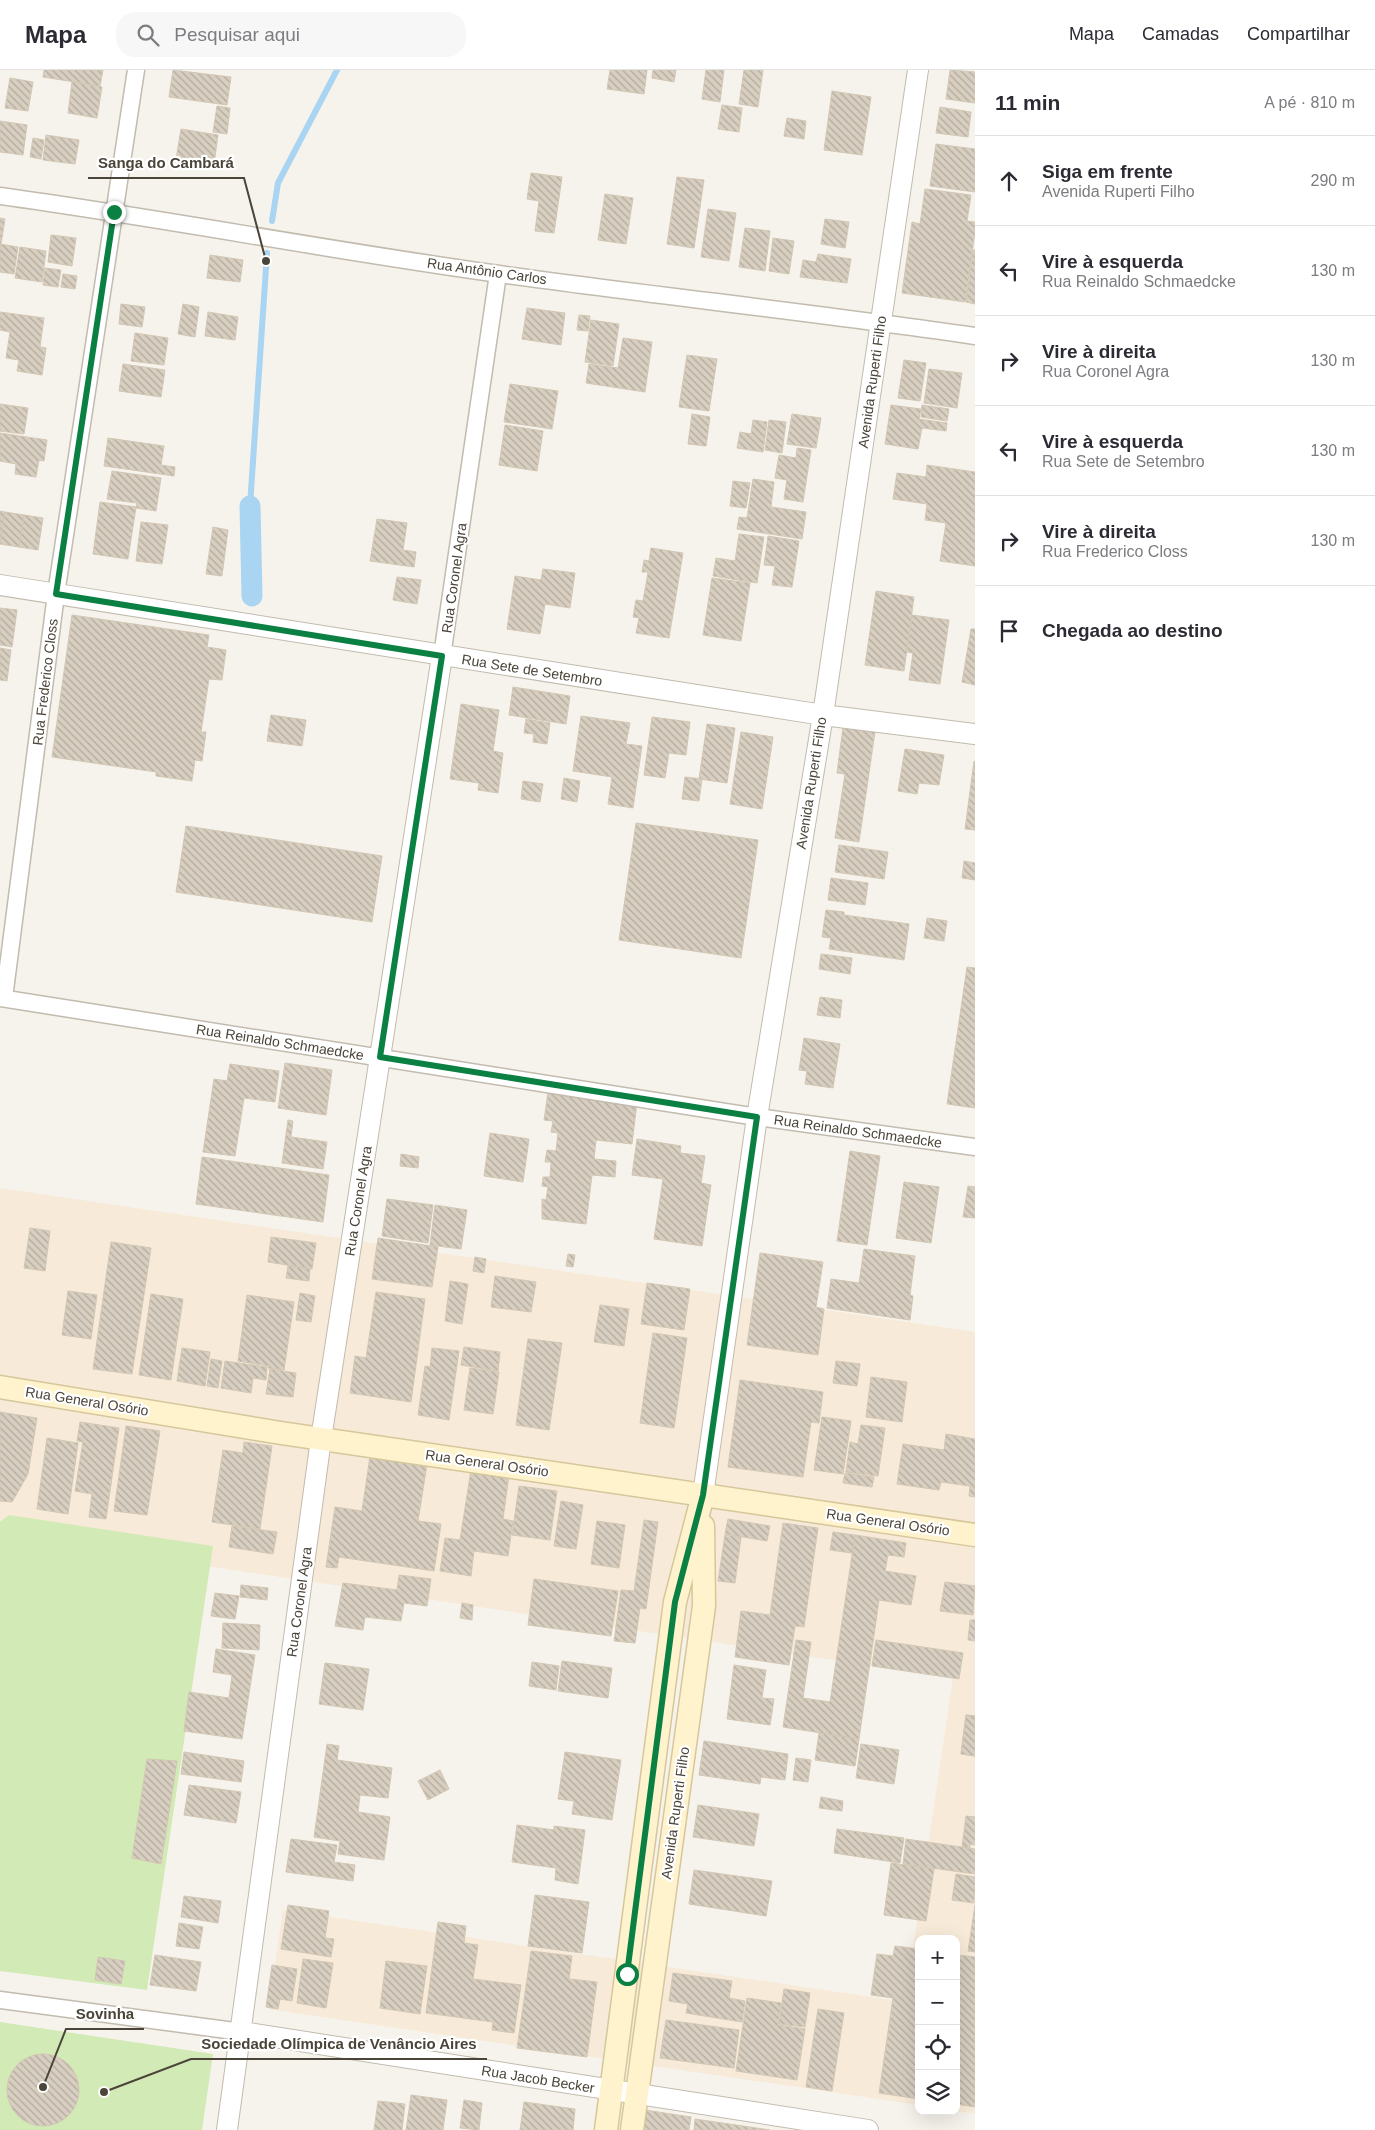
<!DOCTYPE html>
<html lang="pt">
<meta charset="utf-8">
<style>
:root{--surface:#fff;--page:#f7f7f7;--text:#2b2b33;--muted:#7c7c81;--line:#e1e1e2}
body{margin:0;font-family:Arial,sans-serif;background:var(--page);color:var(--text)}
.controls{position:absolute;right:15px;bottom:15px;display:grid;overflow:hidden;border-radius:10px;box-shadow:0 5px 20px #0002}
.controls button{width:45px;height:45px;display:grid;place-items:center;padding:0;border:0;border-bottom:1px solid var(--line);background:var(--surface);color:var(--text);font:25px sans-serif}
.stop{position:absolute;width:15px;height:15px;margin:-11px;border:4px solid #0b8043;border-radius:50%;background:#fff}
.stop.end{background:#0b8043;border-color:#fff;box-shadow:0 1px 5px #0008}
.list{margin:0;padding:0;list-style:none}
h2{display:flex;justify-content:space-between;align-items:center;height:65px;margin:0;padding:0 20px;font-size:21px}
h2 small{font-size:16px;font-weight:400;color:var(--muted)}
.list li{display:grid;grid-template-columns:32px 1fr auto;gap:15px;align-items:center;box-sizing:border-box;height:90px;padding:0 20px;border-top:1px solid var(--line)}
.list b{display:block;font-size:19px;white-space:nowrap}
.list p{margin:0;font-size:16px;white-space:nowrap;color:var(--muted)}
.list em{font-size:16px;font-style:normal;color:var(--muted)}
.icon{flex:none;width:28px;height:28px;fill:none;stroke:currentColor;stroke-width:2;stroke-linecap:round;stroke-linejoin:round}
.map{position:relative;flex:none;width:975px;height:2060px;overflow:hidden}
header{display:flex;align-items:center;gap:30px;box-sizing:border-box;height:70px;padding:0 25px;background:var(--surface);border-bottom:1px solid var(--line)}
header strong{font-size:24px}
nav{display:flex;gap:28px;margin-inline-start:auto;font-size:18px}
.search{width:350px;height:45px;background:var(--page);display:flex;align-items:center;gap:12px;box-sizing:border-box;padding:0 18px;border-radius:20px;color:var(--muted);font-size:19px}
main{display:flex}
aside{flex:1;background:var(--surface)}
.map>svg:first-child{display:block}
</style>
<header>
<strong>Mapa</strong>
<div class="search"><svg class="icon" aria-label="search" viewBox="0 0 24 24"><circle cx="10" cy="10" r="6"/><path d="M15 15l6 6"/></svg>Pesquisar aqui</div>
<nav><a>Mapa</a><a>Camadas</a><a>Compartilhar</a></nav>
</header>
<main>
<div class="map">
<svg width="975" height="2060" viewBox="0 0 975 2060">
<defs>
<pattern id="building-back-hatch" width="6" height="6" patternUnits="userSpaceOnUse" patternTransform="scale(1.25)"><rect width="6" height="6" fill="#d8cfc1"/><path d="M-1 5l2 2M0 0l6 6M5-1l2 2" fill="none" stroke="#b1aa9e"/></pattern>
</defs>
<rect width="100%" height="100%" fill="#f6f3ec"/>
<!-- commercial -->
<path fill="#f7ead8" d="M0 1118 975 1262V2044L956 2041V1869H919V2035L268 1939 283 1840 905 1932 953 1608 0 1465Z"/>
<!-- garden -->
<path fill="#d2eab5" d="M9 1445 213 1476 147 1920 0 1901V1452Z
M0 1952 213 1984 202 2060H0Z"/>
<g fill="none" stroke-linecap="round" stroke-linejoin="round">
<!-- stream -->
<path stroke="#a9d4f2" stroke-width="6" d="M272 151 278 113 337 0
M250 436 267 183"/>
<!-- canal -->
<path stroke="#a9d4f2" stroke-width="21" d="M250 436 252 526"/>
</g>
<!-- building -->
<path fill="url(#building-back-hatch)" stroke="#d3c7b4" d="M44 0H103L100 16 43 7Z
M173 0 231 7 227 35 169 27Z
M610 0H647L644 24 607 19Z
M653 0H676L674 12 652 8Z
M706 0H724L720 32 702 29Z
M744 0H763L758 37 739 34Z
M950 0 975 2V33L946 29Z
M10 8 33 12 28 41 5 38Z
M72 12 102 17 97 48 68 43Z
M832 21 871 27 862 85 824 80Z
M722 35 742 38 739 62 718 59Z
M217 36 230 38 227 64 213 62Z
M940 37 971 42 968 67 936 63Z
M787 48 806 51 804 69 784 66Z
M0 51 27 55 23 85 0 82Z
M181 59 218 65 214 94 176 89Z
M46 65 79 70 75 94 43 90Z
M33 68 44 70 41 89 30 87Z
M936 74 975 79V122L930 116Z
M531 103 562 107 554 163 535 161 539 131 527 129Z
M677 107 704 110 694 178 667 174Z
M925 119 971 125 967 151 975 152V162L965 232 902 223 912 152 920 154Z
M605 124 633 128 626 174 598 170Z
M708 139 736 143 729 191 701 187Z
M0 148 5 149 1 174H0Z
M825 149 849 152 845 178 821 174Z
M745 158 770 161 765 201 739 197Z
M51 165 76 168 72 196 48 192Z
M773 168 794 171 789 204 769 201Z
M0 174 18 177 14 204 0 202Z
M20 177 46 181 42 212 15 208Z
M973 180H975V234L966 232Z
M818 184 851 189 847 213 800 207 803 190 816 192Z
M210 185 243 190 240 212 207 208Z
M45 198 61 200 58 217 43 215Z
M63 204 77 206 75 219 61 217Z
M121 234 145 237 142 257 119 254Z
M183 234 199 237 195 267 178 264Z
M527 238 565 243 561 275 522 269Z
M0 242 44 248 40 277 46 278 42 305 17 301 19 290 6 288 10 262 0 260Z
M208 242 238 247 235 270 205 266Z
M579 245 590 246 588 261 577 260Z
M591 250 619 254 613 296 585 292Z
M135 263 168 268 164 295 131 291Z
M623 268 652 272 645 322 586 313 589 294 618 298Z
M687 285 717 289 709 341 679 337Z
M904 290 926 293 920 331 898 328Z
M123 294 165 300 161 327 119 321Z
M929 299 962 303 957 338 924 333Z
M510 314 558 321 552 359 504 352Z
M0 334 28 338 24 364 0 361Z
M891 335 921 339 919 349 947 353 946 361 922 358 918 379 885 374Z
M922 335 949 339 947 351 921 347Z
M692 344 710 347 706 376 688 374Z
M792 344 821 348 816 378 787 374Z
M753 350 767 352 763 382 737 378 740 362 751 364Z
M769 350 786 352 782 383 765 380Z
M505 355 543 361 537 401 499 395Z
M0 363 47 370 44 391 39 390 36 407 15 404 16 394 0 391Z
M108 368 164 376 161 395 175 397 174 406 104 396Z
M797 378 811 380 803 432 784 429 787 410 775 408 779 385 796 388Z
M927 395 975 402V496L940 491 946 453 925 450 927 434 893 429 897 403 926 407Z
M112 401 161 408 156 441 136 438 137 433 107 429Z
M753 409 774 412 771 437 806 442 802 469 737 459 739 447 747 448Z
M733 411 750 413 746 438 730 436Z
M100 432 136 437 128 489 93 484Z
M0 441 5 442 0 474Z
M5 442 24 445 19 477 0 474Z
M24 445 43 448 38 480 19 477Z
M377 449 407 453 403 480 416 482 414 497 370 491Z
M141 452 168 455 162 494 136 491Z
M213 457 228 460 222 506 206 504Z
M739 464 764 467 757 513 713 506 716 488 735 491Z
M768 466 799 471 792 517 772 515 775 496 764 495Z
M651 478 683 483 669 568 636 563 639 548 633 547 636 530 643 531 648 502H642L644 490 649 491Z
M543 499 575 503 570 538 545 534 540 564 507 559 515 506 541 510Z
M397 507 421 510 417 534 393 530Z
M712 508 750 513 741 571 703 565Z
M876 521 914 527 904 601 865 595Z
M0 538 17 540 12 577 0 575Z
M72 545 209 565 207 577 226 580 222 610 209 609 201 662H206L202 691 195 690 192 711 156 706V702L52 687Z
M912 545 949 550 940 614 909 610 913 583 907 582Z
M971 559H975V615L962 612Z
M0 578 11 580 7 611 0 610Z
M513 617 570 626 566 654 509 645Z
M461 634 499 640 493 681 503 683 498 723 478 720 479 713 450 709Z
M271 645 306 650 302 676 267 671Z
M581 646 630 653 626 674 642 676 633 738 608 734 612 707 573 701Z
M652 647 690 652 686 685 669 683 665 708 644 705Z
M526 649 550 653 547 674 533 672 534 664 524 663Z
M707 654 735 658 727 713 699 709Z
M843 657 875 662 859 772 835 768 845 704 837 703Z
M741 662 773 667 762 739 730 734Z
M905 679 944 685 939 715 919 713 917 724 898 721Z
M974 691 975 692V760L965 759Z
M685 707 702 709 699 731 682 729Z
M564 708 580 711 577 732 561 729Z
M523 711 543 714 540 732 521 729Z
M636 753 758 770 741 888 619 870Z
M186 756 382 786 372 852 176 822Z
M839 775 888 782 884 809 835 802Z
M964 791 975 793V810L962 808Z
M831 808 868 813 865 835 828 830Z
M826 840 844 842V845L909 854 904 890 829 879 831 868 822 867Z
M927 848 947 851 944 871 924 868Z
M821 884 852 888 850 904 819 899Z
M967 897 975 898V1038L947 1034Z
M820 927 842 930 840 948 817 945Z
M804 968 840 974 833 1018 805 1014 807 1001 799 1000Z
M285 993 332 1000 326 1045 278 1038Z
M230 994 279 1001 275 1032 244 1028 235 1086 203 1082 214 1009 227 1011Z
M548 1022 637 1032 632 1074 596 1070 594 1089 616 1091 615 1107 592 1105 586 1154 542 1149V1129L546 1130 548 1117 542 1116 543 1107H550L551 1092H545L547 1080 556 1081 558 1063 551 1062 553 1051 544 1050Z
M288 1050 293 1051 291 1067 327 1072 323 1099 282 1093Z
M490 1063 529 1069 523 1112 484 1106Z
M637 1069 681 1076 680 1083 705 1086 701 1113 711 1115 702 1176 654 1169 663 1109 632 1105Z
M850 1081 880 1086 867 1175 837 1171Z
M401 1084 419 1087 418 1098 400 1096Z
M202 1087 329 1105 323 1152 196 1134Z
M904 1112 939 1117 931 1173 896 1168Z
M968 1116 975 1117V1148L963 1147Z
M387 1129 433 1135 428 1173 382 1166Z
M435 1135 467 1140 461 1179 430 1175Z
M30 1158 50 1161 45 1201 24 1198Z
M271 1167 316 1173 312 1199 268 1192Z
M378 1168 438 1177 432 1217 372 1209Z
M111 1172 151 1178 132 1304 93 1299Z
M864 1179 915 1186 910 1225 913 1226 910 1250 827 1238 831 1209 859 1213Z
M760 1183 823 1192 816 1237 824 1239 818 1285 747 1275Z
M568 1184 575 1185 573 1197 566 1196Z
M475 1187 486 1189 484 1203 473 1201Z
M288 1196 310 1199 309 1211 286 1208Z
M495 1206 536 1212 531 1242 491 1237Z
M450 1211 468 1214 462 1254 445 1251Z
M647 1213 690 1219 684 1260 641 1254Z
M68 1221 97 1225 91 1269 62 1265Z
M376 1222 425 1229 411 1332 350 1323 355 1286 366 1288Z
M300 1223 315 1226 311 1252 296 1250Z
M151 1224 183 1229 171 1310 139 1305Z
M247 1225 294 1232 284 1300 268 1298 269 1296 238 1291Z
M600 1235 629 1239 624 1276 594 1272Z
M653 1263 687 1268 674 1358 640 1353Z
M528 1269 562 1273 549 1360 516 1355Z
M464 1277 500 1282 498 1301 461 1295Z
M182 1278 210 1282 205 1316 177 1311Z
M432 1278 459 1281 449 1350 418 1345 425 1296 430 1297Z
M211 1289 222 1291 218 1318 207 1316Z
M225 1291 267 1297 266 1310 253 1308 251 1323 221 1318Z
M836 1291 860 1294 857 1316 833 1313Z
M470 1298 499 1302 493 1344 464 1340Z
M270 1299 296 1303 293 1327 266 1324Z
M871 1307 907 1312 902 1352 866 1347Z
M740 1310 823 1322 819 1353 811 1352 803 1407 728 1397Z
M0 1342 37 1348 28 1404 12 1432 0 1431Z
M822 1347 851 1351 843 1404 814 1400Z
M80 1352 119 1358 106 1449 89 1447 92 1424 75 1421 83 1372 77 1371Z
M861 1355 885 1358 878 1406 846 1402 850 1372 858 1374Z
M126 1356 160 1361 147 1445 114 1441Z
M946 1364 975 1369V1427L969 1426 970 1416 941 1412 939 1420 897 1414 903 1374 944 1380Z
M47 1368 78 1373 68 1444 37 1439Z
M244 1372 272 1376 260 1459 212 1452 223 1380 243 1383Z
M370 1386 427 1394 418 1451 441 1454 434 1501 339 1487 337 1498 326 1497 335 1437 362 1441Z
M471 1400 509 1405 503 1449 513 1451 508 1486 474 1481 471 1506 440 1501 445 1468 460 1470Z
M845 1403 874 1407 872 1417 843 1413Z
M519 1416 557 1421 550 1470 512 1465Z
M561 1431 583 1435 576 1479 554 1476Z
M728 1449 770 1456 767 1471 725 1464Z
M644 1450 658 1452 646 1539 640 1538 635 1573 614 1571 621 1520 634 1521Z
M597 1451 625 1455 619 1498 591 1494Z
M783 1453 818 1458 804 1557 795 1556 789 1595 735 1587 741 1541 770 1545Z
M232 1456 277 1462 273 1484 229 1477Z
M833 1462 855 1465 852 1483 830 1480Z
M725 1465 741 1467 735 1513 718 1511Z
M855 1465 906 1473 904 1487 888 1485 885 1501 916 1506 911 1535 879 1530 859 1669 783 1657 796 1570 811 1572 803 1628 830 1632Z
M399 1505 431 1509 427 1536 404 1533 401 1551 365 1547 363 1560 335 1556 343 1513 397 1520Z
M534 1509 618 1521 611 1566 528 1555Z
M945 1512 975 1516 973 1545 940 1541Z
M241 1515 268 1518 267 1530 240 1527Z
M215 1523 239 1526 235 1549 211 1546Z
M462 1533 473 1535 472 1550 460 1548Z
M970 1550H975V1571L968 1570Z
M223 1553 260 1555 259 1580 222 1578Z
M876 1570 963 1583 959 1609 872 1596Z
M216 1579 255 1585 242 1669 184 1661 189 1622 229 1628 232 1605 213 1602Z
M562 1591 612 1598 608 1628 558 1621Z
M532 1592 559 1596 556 1620 529 1616Z
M325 1593 369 1599 363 1640 319 1634Z
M734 1595 766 1600 762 1628 774 1629 770 1655 727 1649Z
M966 1645 975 1646V1686L961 1684Z
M966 1645 975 1646V1686L961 1684Z
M819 1663 859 1669 855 1696 815 1690Z
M704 1671 788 1684 785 1710 761 1707 760 1714 699 1705Z
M327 1674 339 1676 337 1690 392 1698 388 1728 360 1725 358 1742 390 1747 384 1790 338 1784 340 1771 314 1767Z
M861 1674 899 1680 894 1714 856 1708Z
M184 1682 244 1691 241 1712 181 1704Z
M565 1682 621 1690 612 1750 572 1744 574 1731 558 1729Z
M796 1688 811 1690 808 1712 793 1710Z
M147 1689 177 1691 161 1794 132 1788Z
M440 1700 449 1719 428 1730 418 1711Z
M189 1715 241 1722 236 1753 184 1745Z
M821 1727 843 1731 842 1741 819 1738Z
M698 1735 759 1744 754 1776 693 1767Z
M966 1746 975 1747V1775L970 1774V1778L962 1777Z
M517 1755 554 1760V1756L585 1760 578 1814 555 1810 556 1798 512 1792Z
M837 1759 904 1768 900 1793 834 1783Z
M291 1769 337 1775 334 1792 355 1795 353 1811 286 1802Z
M906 1769 975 1779V1804L903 1794Z
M891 1793 934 1799 926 1851 884 1845Z
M694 1800 772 1811 766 1846 689 1834Z
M956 1804 975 1807 974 1833 952 1830Z
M535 1825 589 1832 582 1883 528 1876Z
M184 1826 221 1831 218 1853 181 1847Z
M288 1835 329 1841 325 1868 334 1869 331 1887 281 1879Z
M975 1835V1882L968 1881Z
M438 1852 466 1856 464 1873 478 1875 473 1909 521 1915 514 1963 492 1960 493 1952 426 1943Z
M179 1853 203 1857 199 1879 176 1876Z
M895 1876 919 1879V2029L879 2023 893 1928 871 1925 877 1884 893 1886Z
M531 1881 572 1886 569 1909 597 1912 587 1987 517 1978Z
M155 1885 201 1892 196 1921 150 1915Z
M956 1885 975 1887V2037L956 2034Z
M98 1887 125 1891 121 1914 95 1910Z
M303 1889 333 1893 326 1938 297 1933Z
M386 1891 427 1896 420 1944 380 1938Z
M272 1895 297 1899 292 1931 280 1929 278 1939 266 1937Z
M673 1903 732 1911 729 1928 745 1931 742 1952 686 1943 688 1934 669 1931Z
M784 1919 810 1923 805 1957 779 1954Z
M747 1928 781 1933 778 1955 805 1959 797 2010 736 2001Z
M818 1939 844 1943 832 2021 806 2017Z
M666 1950 739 1960 734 1998 660 1988Z
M7 2020a36 36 0 1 1 72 0a36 36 0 1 1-72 0Z
M411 2025 447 2030 443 2060H406Z
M464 2030 482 2033 479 2060 460 2058Z
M378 2031 405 2034 402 2060H374Z
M524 2032 575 2039 573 2060H520Z
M645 2040 691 2047 689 2060H642Z
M695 2049 770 2060H694Z"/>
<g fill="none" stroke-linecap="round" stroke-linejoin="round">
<defs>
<path id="minor" d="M0 126C167 149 332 181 499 204 657 226 817 243 975 266
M442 586 498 204
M0 928 757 1047 975 1077
M4 928 56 524 136 0
M0 1930 242 1962"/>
<path id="tertiary" d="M0 515 823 645 975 664
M703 1425 757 1047 823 645 918 0
M242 1962 868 2060
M227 2060 321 1369 442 586"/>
<path id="secondary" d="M0 1317 281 1363 975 1465
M606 2060 675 1532 703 1425
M632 2060 704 1536 703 1456"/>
</defs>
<!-- minor casing -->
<use href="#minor" stroke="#c2bbae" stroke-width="19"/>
<!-- tertiary casing -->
<use href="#tertiary" stroke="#c2bbae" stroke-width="22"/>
<!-- secondary casing -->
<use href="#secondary" stroke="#d6c79b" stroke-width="25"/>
<!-- minor -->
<use href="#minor" stroke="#fff" stroke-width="16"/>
<!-- tertiary -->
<use href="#tertiary" stroke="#fff" stroke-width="20"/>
<!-- secondary -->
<use href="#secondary" stroke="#fff3cd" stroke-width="22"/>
</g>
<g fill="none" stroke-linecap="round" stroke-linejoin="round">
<!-- route -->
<path stroke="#0b8043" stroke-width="6" d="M114 142 56 524 442 586 380 987 757 1047 703 1425 675 1532 627 1904"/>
</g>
<g text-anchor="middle" stroke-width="4.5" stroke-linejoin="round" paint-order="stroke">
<!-- street labels -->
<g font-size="14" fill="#4b4439" stroke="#fff">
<text transform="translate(487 201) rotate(8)" y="5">Rua Antônio Carlos</text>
<text transform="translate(872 312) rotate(-82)" y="5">Avenida Ruperti Filho</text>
<text transform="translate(454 508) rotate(-82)" y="5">Rua Coronel Agra</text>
<text transform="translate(532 600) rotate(9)" y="5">Rua Sete de Setembro</text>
<text transform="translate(45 612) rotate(-83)" y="5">Rua Frederico Closs</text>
<text transform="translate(811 713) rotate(-81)" y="5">Avenida Ruperti Filho</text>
<text transform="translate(280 972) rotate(9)" y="5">Rua Reinaldo Schmaedcke</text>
<text transform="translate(858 1061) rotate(8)" y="5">Rua Reinaldo Schmaedcke</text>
<text transform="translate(358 1131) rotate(-81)" y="5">Rua Coronel Agra</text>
<text transform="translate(87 1331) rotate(9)" y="5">Rua General Osório</text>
<text transform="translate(487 1393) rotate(8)" y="5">Rua General Osório</text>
<text transform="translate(888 1452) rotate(8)" y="5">Rua General Osório</text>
<text transform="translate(299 1532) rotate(-82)" y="5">Rua Coronel Agra</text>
<text transform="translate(675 1743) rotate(-82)" y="5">Avenida Ruperti Filho</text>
<text transform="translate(538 2009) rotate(9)" y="5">Rua Jacob Becker</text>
</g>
</g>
<!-- callouts -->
<path fill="none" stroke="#4b4439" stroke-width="2" d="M266 191L244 108H88M43 2017L66 1959H144M104 2022L191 1989H487"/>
<g fill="#4b4439" stroke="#fff" stroke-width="2">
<circle cx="266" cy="191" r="5"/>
<circle cx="43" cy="2017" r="5"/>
<circle cx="104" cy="2022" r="5"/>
</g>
<g font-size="15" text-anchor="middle" font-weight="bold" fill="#4b4439" stroke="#fff" stroke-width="4.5" stroke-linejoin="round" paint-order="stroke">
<text x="166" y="98">Sanga do Cambará</text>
<text x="105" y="1949">Sovinha</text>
<text x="339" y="1979">Sociedade Olímpica de Venâncio Aires</text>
</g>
</svg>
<div class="controls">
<button>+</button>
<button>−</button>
<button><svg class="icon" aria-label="locate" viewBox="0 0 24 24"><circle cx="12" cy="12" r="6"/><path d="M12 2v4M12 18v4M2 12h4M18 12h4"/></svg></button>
<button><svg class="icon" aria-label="layers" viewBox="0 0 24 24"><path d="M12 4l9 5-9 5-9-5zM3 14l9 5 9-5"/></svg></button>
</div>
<div class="stop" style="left:627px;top:1904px"></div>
<div class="stop end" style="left:114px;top:142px"></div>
</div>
<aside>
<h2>11 min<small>A pé · 810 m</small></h2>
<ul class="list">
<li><svg class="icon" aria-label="ahead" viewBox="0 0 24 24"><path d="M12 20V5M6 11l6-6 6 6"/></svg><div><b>Siga em frente</b><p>Avenida Ruperti Filho</p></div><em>290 m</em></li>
<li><svg class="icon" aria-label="left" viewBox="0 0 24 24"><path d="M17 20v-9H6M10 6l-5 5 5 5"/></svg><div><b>Vire à esquerda</b><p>Rua Reinaldo Schmaedcke</p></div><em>130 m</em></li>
<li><svg class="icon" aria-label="right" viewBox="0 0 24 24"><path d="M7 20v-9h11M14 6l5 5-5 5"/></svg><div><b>Vire à direita</b><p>Rua Coronel Agra</p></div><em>130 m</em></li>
<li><svg class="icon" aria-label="left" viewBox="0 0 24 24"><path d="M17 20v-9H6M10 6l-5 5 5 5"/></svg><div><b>Vire à esquerda</b><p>Rua Sete de Setembro</p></div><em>130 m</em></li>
<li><svg class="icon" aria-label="right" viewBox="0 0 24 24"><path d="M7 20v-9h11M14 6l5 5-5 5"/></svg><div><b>Vire à direita</b><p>Rua Frederico Closs</p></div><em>130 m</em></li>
<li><svg class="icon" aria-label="arrive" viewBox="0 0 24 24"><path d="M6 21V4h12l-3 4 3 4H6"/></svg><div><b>Chegada ao destino</b></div></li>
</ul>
</aside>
</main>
